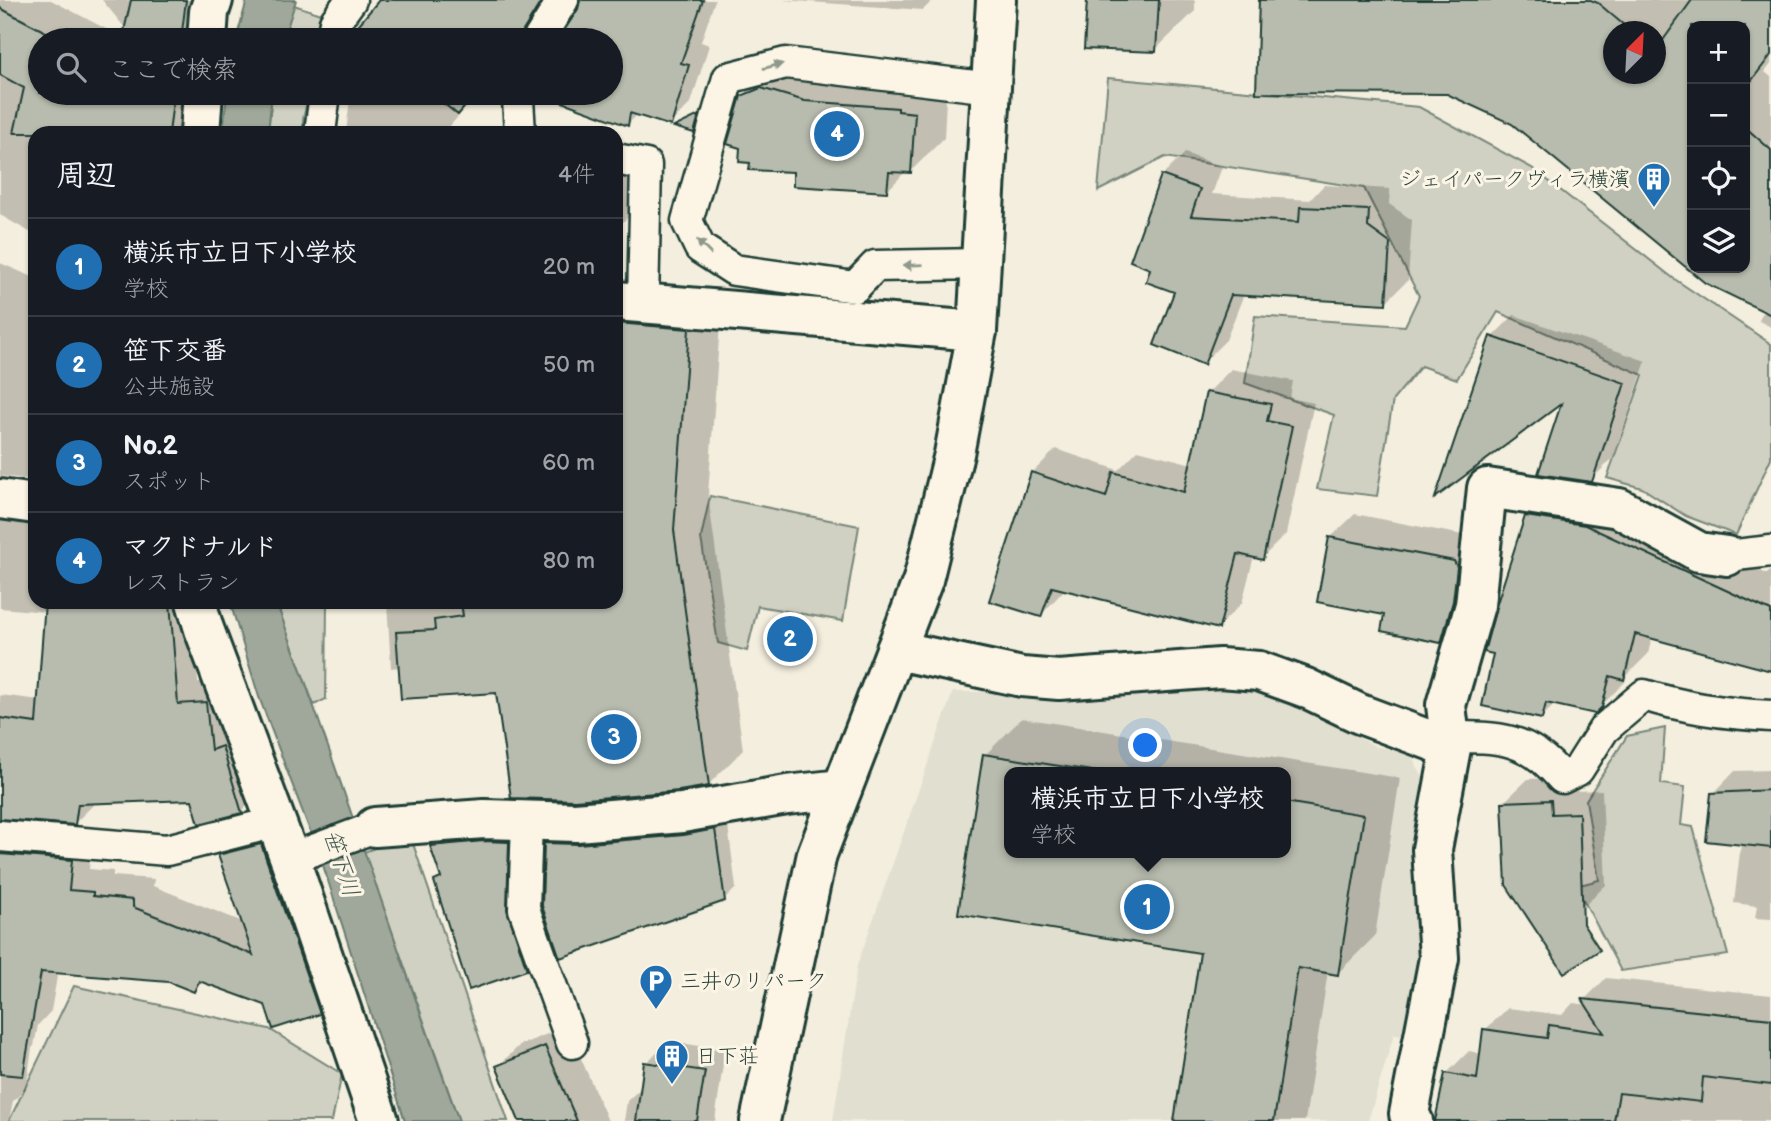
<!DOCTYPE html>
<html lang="ja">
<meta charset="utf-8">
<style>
:root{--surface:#171b24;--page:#20242c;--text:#f1f3f6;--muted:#9ea1a6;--line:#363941;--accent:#1f6fb2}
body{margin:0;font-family:"Balsamiq Sans","Klee One",sans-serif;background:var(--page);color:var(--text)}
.controls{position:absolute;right:21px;top:21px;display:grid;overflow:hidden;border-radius:14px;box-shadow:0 2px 5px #0004}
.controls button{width:63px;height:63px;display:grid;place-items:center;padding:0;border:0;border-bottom:2px solid var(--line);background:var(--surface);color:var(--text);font:35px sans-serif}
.compass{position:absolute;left:1603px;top:21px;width:63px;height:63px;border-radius:50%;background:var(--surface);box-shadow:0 2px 5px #0004;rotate:24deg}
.you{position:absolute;left:1146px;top:746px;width:24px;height:24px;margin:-18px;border:5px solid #fff;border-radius:50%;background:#1a73e8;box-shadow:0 0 0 10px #1a73e833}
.badge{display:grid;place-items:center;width:46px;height:46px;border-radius:50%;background:var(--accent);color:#fff;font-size:23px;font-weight:700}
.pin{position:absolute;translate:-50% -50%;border:4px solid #fff;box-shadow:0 2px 7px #0006}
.popup{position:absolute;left:1004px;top:767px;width:287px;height:91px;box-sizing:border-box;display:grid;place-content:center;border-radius:14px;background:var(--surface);filter:drop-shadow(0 2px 5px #0005);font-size:23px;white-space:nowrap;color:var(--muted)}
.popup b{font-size:26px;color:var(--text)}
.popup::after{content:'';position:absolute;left:50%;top:100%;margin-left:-14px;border:14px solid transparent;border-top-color:var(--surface)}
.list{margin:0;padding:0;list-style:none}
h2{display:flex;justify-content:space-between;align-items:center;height:91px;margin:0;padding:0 28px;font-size:30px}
h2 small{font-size:23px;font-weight:400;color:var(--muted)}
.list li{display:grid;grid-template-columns:46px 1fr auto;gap:21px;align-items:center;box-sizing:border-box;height:98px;padding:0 28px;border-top:2px solid var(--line)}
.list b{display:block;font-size:26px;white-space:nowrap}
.list p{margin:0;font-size:23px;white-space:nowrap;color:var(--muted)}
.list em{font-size:23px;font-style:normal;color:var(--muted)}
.icon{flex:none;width:38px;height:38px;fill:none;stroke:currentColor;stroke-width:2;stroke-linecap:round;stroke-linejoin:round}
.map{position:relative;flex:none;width:1771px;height:1121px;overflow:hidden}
.search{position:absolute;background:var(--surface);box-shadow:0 2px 5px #0004;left:28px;top:28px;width:595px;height:77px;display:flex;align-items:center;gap:18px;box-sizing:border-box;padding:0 24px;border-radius:38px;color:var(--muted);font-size:26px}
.panel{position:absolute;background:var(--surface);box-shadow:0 2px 5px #0004;left:28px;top:126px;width:595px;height:483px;border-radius:21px}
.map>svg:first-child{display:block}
</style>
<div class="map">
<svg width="1771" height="1121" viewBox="0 0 1771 1121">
<rect width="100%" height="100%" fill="#f3eede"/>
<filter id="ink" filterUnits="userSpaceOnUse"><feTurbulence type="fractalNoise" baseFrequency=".0143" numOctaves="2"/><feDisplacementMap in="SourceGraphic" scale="14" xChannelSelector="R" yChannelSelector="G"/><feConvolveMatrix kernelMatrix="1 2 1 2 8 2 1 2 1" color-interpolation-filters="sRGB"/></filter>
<g filter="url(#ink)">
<!-- built -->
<path fill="#e1dfd0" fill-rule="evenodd" d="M1143 685 1269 691 1377 747 1409 751 1426 783 1411 848 1421 977 1418 1036 1394 1034 1368 1121H833L857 966 953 692H1040ZM1009 772H1285V853H1009Z"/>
<!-- green -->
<path fill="#d0d1c2" stroke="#78877b" stroke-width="2" d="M294 5 326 16 320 40H283Z
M1108 78 1419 107 1532 168 1673 278 1771 344V458L1736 535 1686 516 1642 488 1607 478 1643 375 1498 312 1457 379 1421 366 1393 400 1377 496 1317 489 1334 415 1245 383 1255 316 1405 326 1419 296 1364 188 1165 157 1098 191Z
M272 93H309L303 119V133H268Z
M710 496 859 526 843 621 758 606 747 651 718 643 701 538Z
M276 602H327L326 699 314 705Z
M1665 728 1661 784 1685 787 1681 825 1693 827 1728 955 1621 971 1576 886 1599 880 1586 800 1627 736Z
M410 835 508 1121H459L364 852Z
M74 986 269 1029 342 1074 332 1121H9Z"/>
<!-- water -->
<path fill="#a0a89b" stroke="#6c7d72" stroke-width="2" d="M247 0H296L283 40H236Z
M227 93H272L268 133H223Z
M230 602H276C340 774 396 949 459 1121H405L323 865 259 697Z"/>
<!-- shadow -->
<path fill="#0003" fill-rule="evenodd" d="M0 0H51L127 40H40V93H193L188 133H35V235L0 215Z
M102 0H208L200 40H135Z
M381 0H549L529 40H371L357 29Z
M582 0H715L701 42 709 45 691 103 670 124 638 114 628 124 543 93H611V40H550L555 36H563L579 10Z
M782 0H933L923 10Z
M1088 0H1195V11L1155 50Z
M1261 0H1771V64L1765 72 1771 77V327L1759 321 1763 310 1706 281 1513 123ZM1692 26H1745V268H1692ZM1614 32H1656V74H1614Z
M776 64 947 80 944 138 911 171H906L887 191 795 171 742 97Z
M355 93H478L444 133H346L350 98Z
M616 146 655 152 650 195 616 229Z
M1185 153 1222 167 1212 194 1310 200 1324 185 1390 189 1389 204 1412 220 1408 280 1386 302 1244 294 1226 340 1203 363 1177 291 1152 267 1162 176Z
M0 263 35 278V480L0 476Z
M616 286 722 295 708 495 743 750 709 784 498 691 400 667 391 668 387 602H616Z
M1514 315 1646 361 1613 458 1591 480 1564 399 1492 337Z
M1231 369 1293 381 1290 398 1314 403 1286 534 1262 558 1254 556 1242 603 1218 627 1066 588 1041 615 991 600 1033 472 1056 449 1118 470 1138 450 1192 464 1208 393Z
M0 482 35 502V602H192L198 683 227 681 263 790 242 811 201 822 193 798 96 802 75 823 4 817 5 822 92 839 89 869 113 871V876L154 879 153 886 243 922 220 855 242 834 282 824 340 991 319 1013 266 1004 203 981 193 990 170 981 58 971 51 1011 38 1025 34 1046 32 1048 26 1089 13 1101 9 1121H0V695L40 700 46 612 0 608Z
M1550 493 1609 502 1767 574 1771 570V669L1652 636 1648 654 1627 675 1625 682 1601 706 1556 703 1542 717 1526 517Z
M1355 514 1478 538 1464 618 1441 641 1386 613 1331 537Z
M1022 718 1400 778 1375 936 1338 973 1328 971 1305 1121H1176L1202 951 960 912 985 755ZM1009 772H1285V853H1009Z
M1771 770V919L1755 918 1757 906 1734 903 1741 843 1713 794 1735 771Z
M1575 777V791L1602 790 1606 885 1582 908 1504 802 1528 779Z
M509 818 550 944 526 968 436 881 442 875 432 847 455 823Z
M727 818 736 888 724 900 545 844 557 832Z
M1606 978 1771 995V1121H1436L1446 1074 1469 1051 1482 1054 1485 1030 1508 1008 1562 1015 1573 1003 1588 1005 1584 1000Z
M567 1026 608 1121H520L498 1066 520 1045Z
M668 1041 725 1050 715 1121H624L627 1101 643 1086 646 1063Z"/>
<!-- building -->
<path fill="#b8bcae" stroke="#1f3d34" stroke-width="2" d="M131 0H186L181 40H122Z
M379 0H542L523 31 521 40H368L355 29Z
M580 0H703L681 63 689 65 671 126 630 113 628 126 538 93H611V40H558L578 9Z
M1087 0H1159L1156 52 1084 49Z
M1259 0H1591L1598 3 1632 32H1614V74H1656V50L1692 0H1771V55L1745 89V26H1692V268H1745V127L1771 150V315L1705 283 1512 124 1447 94 1256 93Z
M0 8 61 40H40V93H174L169 133H14L24 88 0 75Z
M761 88 805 101 898 108V111L915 113 911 173 889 172 887 192 793 186V172L749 170 750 163 739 162 740 148 727 144 741 96Z
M431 93H476L458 115Z
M699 115 694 133 674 127Z
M1161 175 1200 189 1191 216 1299 222 1300 207 1369 210 1368 227 1390 243 1386 304 1231 295 1204 365 1154 345 1174 292 1146 282 1150 269 1130 261Z
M616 323 689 329 674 530 709 786 679 791 575 800 511 798 496 693 401 699 396 632 435 630 434 620 463 616 461 602H616Z
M1490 336 1625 383 1592 482 1538 474 1561 404 1435 498Z
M1206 392 1271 404 1267 421 1292 426 1263 560 1238 554 1219 629 1052 587 1041 617 989 601 1031 472 1106 497 1113 472 1184 492Z
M1525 516 1585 525 1771 611V671L1635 634 1624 680 1610 676 1602 707 1595 714 1546 703 1542 719 1482 706 1493 654 1484 652 1498 600Z
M1329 537 1454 561 1457 567 1453 601 1441 643 1381 631 1384 615 1317 602Z
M45 602H170L178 704 206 702 211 750 222 746 242 813 199 824 192 800 78 804 75 825 0 819V718L36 723Z
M983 754 1098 772H1009V853H1285V802L1364 815 1338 975 1298 968 1274 1121H1174L1200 953 958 914Z
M1771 790V848L1706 841 1711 793Z
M1551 800 1552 814 1579 813 1583 924 1600 950 1564 973 1506 885 1502 802Z
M715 829 725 901 560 958 542 906 544 843 578 844 684 835Z
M484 841 509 842 507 909 527 970 469 990 434 881 441 878 430 846Z
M261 844 320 1014 273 1029 265 1005 199 981 194 992 169 982 41 972 23 1076 0 1074V854L72 860 69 890 93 892V896L133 900V907L253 955 218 855Z
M1582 999 1771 1019V1085L1703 1077 1701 1102 1619 1093 1614 1121H1435L1445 1073 1477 1079 1483 1029 1547 1038 1549 1025 1604 1033Z
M545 1046 577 1121H519L496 1066Z
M644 1062 705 1071 697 1121H636Z"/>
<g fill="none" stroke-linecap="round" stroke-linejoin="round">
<defs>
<path id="lane" d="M332 40 335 22 351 0
M538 40 563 0
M320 133 325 93
M520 133 518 99 520 93
M616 159 646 165 643 303
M981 264 875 266 855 287 734 270 700 248 687 221 728 78 786 63 991 88
M1727 556 1771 551
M1450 737C1499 737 1528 737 1562 778L1578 770 1604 729 1644 695C1685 708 1728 714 1771 716
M527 821 524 909 572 1043
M0 836 167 850 276 822
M290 859 375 827"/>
<path id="street" d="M207 40 209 12 213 0
M200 133 203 93
M616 301 977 331
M0 499 35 504
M196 602 204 629 290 859 379 1121
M896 650 1022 677 1059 680 1220 668 1259 671 1306 688 1360 714 1451 748
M375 827 484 819 576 822 682 813 787 795 842 789
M1413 1121 1409 1114 1439 958 1432 849 1451 748 1446 705 1475 605 1487 488 1619 508 1699 552 1727 556"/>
<path id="primary" d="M760 1121 817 854 923 580 954 454 977 331 996 0"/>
</defs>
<!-- lane casing -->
<use href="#lane" stroke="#1f3d34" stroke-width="35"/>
<!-- street casing -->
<use href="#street" stroke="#1f3d34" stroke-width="44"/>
<!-- primary casing -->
<use href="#primary" stroke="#1f3d34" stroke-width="44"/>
<!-- lane -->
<use href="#lane" stroke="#fcf5e5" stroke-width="30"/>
<!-- street -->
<use href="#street" stroke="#fcf5e5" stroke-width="38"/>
<!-- primary -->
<use href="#primary" stroke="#fcf5e5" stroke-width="38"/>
</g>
<!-- one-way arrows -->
<defs><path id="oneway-solid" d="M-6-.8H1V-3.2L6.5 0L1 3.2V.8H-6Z" transform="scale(1.75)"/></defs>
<g fill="#8e998c">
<use href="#oneway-solid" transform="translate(773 66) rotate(-14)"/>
<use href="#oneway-solid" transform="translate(704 247) rotate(-134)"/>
<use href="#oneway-solid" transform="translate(913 265) rotate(178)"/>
</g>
</g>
<!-- icons -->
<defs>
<symbol id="building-pin" viewBox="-11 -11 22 30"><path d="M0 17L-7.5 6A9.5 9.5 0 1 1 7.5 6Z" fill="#1f6fb2" stroke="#fcf5e5"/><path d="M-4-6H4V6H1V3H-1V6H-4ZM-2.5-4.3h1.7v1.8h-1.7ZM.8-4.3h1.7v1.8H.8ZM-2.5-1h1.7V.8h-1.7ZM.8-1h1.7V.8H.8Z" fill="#fff"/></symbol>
<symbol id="parking-pin" viewBox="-11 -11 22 30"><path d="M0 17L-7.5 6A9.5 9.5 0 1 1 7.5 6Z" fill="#1f6fb2" stroke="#fcf5e5"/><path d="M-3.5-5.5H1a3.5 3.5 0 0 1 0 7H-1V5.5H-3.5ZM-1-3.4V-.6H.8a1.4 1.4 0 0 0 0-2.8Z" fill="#fff"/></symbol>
</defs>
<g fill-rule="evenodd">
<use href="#building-pin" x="1635" y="160" width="38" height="52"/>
<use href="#parking-pin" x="637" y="962" width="38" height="52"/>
<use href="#building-pin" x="653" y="1037" width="38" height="52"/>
</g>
<g text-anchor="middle" stroke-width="6" stroke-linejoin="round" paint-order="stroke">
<!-- poi labels -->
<g font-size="21" fill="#1f3d34" stroke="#fcf5e5" text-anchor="start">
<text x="1630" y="186" text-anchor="end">ジェイパークヴィラ横濱</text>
<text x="680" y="988">三井のリパーク</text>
<text x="696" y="1063">日下荘</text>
</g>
<!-- water labels -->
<g font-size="23" font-style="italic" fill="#465d53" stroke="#fcf5e5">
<text transform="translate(342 863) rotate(72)" y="8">笹下川</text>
</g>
</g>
</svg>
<div class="controls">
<button>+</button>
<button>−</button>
<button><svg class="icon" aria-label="locate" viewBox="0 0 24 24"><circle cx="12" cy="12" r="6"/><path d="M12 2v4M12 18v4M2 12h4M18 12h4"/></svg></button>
<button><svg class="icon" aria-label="layers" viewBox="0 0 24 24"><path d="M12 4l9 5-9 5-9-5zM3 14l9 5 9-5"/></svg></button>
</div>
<svg class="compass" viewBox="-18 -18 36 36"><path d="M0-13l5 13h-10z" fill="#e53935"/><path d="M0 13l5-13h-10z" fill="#9ea1a6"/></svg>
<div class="you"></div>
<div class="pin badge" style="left:1147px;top:907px">1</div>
<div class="popup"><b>横浜市立日下小学校</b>学校</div>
<div class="pin badge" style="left:790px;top:639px">2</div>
<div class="pin badge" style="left:614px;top:737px">3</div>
<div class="pin badge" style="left:837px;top:134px">4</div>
<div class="search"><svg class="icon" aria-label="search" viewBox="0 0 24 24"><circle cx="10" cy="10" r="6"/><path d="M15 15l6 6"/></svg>ここで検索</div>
<section class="panel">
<h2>周辺<small>4件</small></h2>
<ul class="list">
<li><span class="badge">1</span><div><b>横浜市立日下小学校</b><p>学校</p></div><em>20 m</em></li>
<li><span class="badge">2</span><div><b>笹下交番</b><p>公共施設</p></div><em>50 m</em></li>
<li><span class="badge">3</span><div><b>No.2</b><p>スポット</p></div><em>60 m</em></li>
<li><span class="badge">4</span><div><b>マクドナルド</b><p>レストラン</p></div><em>80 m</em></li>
</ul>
</section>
</div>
